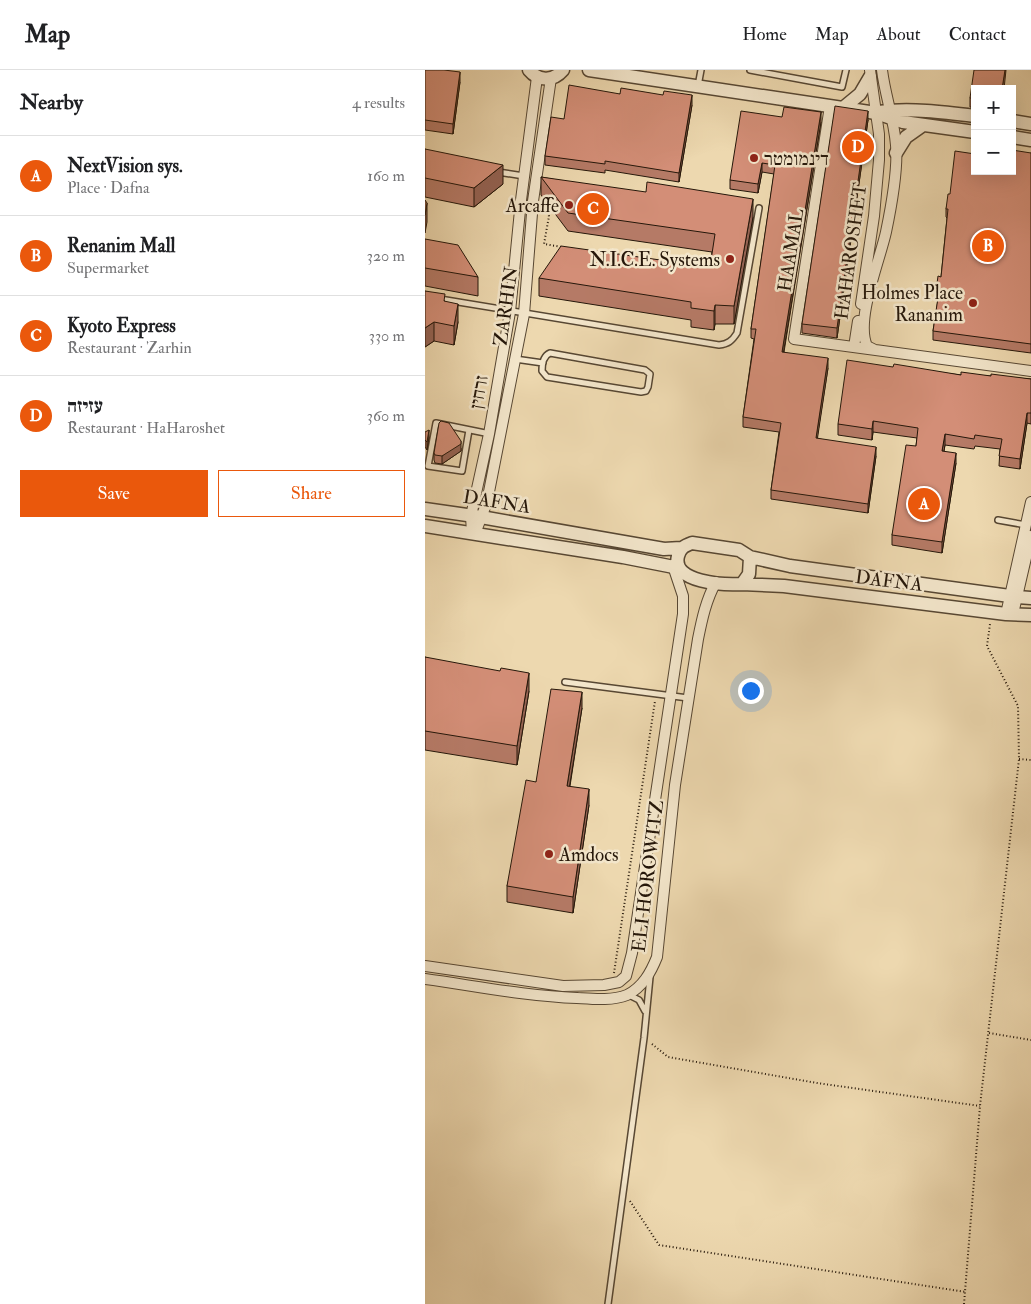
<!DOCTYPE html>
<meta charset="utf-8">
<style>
:root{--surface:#fff;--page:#f2f2f2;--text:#202124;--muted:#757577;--line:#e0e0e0;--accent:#ea580c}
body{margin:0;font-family:"IM FELL Double Pica","Frank Ruhl Libre",serif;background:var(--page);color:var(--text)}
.controls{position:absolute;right:15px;top:15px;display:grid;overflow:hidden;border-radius:0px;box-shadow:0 5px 20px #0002}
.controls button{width:45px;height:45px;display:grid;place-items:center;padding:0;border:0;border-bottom:1px solid var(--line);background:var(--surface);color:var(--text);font:25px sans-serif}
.you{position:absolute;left:325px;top:620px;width:18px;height:18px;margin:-12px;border:4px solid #fff;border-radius:50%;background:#1a73e8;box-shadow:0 0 0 8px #1a73e833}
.badge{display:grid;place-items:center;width:32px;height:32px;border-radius:50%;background:var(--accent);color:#fff;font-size:16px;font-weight:700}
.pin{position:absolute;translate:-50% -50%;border:2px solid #fff;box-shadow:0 1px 5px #0006}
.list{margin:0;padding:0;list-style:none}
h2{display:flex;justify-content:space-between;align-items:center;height:65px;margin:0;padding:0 20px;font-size:21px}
h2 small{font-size:16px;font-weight:400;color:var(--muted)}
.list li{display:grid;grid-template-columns:32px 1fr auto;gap:15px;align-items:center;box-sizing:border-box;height:80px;padding:0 20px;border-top:1px solid var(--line)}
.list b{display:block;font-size:19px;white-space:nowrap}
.list p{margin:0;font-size:16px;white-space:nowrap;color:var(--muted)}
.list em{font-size:16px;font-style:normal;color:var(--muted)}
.actions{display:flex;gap:10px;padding:15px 20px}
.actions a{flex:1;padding:11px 0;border:1px solid var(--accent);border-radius:0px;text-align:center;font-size:18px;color:var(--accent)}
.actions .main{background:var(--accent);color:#fff}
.map{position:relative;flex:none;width:606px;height:1234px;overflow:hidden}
header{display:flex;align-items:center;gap:30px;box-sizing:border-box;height:70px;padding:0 25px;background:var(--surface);border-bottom:1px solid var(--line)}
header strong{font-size:24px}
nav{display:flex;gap:28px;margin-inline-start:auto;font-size:18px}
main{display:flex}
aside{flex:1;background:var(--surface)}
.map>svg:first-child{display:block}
</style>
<header>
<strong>Map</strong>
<nav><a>Home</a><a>Map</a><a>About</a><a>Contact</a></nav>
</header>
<main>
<aside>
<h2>Nearby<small>4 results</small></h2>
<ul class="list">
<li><span class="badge">A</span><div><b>NextVision sys.</b><p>Place · Dafna</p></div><em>160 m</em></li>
<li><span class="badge">B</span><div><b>Renanim Mall</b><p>Supermarket</p></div><em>320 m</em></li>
<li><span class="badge">C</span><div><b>Kyoto Express</b><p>Restaurant · Zarhin</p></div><em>330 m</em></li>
<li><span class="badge">D</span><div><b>עזיזה</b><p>Restaurant · HaHaroshet</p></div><em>360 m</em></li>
</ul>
<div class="actions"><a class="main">Save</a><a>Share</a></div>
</aside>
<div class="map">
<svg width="606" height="1234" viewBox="0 0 606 1234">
<rect width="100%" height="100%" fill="#edd8af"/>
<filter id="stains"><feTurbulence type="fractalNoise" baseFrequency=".004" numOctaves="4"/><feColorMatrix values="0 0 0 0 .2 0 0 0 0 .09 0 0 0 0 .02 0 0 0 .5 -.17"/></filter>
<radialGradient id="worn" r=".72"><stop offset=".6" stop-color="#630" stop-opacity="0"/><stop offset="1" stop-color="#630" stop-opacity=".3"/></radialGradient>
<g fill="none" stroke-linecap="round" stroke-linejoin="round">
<defs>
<path id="service" d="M325 0 417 17 421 0
M273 16 276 0
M73 102 99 106
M15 229 294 275C303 274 307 271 312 263L334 138
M125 283 220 300 225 304 223 317 221 321 216 322 122 307 117 301C117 295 118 286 125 283Z
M90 289 118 293
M44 360 37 401 3 396 11 353 65 364
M573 450 601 455
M140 612 263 628
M204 925 214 930 220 941
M183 1234 219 968 225 907"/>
<path id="minor" d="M405 36 369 269 606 301
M436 234 449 146 454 90V64L445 0
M429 277 433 251
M450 280 442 276C430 250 455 190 461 162 466 138 473 98 471 75 469 49 460 25 457 0
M47 463 46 446 64 364 85 242 96 130 112 7
M50 464 62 432 99 244 108 131 126 8
M581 544 606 432
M588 544 606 466
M0 896 138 916 179 915 194 912 201 906 207 883 258 544V526L248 496
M0 909C51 916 101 926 152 928 168 929 187 931 202 925 218 917 226 902 232 887L250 715 273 569C277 549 281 530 291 512"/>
<path id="tertiary" d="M104 0C113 11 128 12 138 0
M164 0 451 43 478 52 550 62
M418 38 435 24 445 7
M453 42C485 38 518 42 550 46
M587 51 606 54
M587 67 606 70
M471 83 481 67 498 55
M0 439 56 447 239 479 256 478
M0 456 198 487 254 498
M267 473 314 480 325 487 324 504 317 514C300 515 246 513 253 486 255 478 259 476 267 473Z
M325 487 365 496 592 527 606 528
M317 514 359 516 581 544 606 545"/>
</defs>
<!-- service casing -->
<use href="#service" stroke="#574733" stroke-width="8"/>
<!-- minor casing -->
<use href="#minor" stroke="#574733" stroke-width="12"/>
<!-- tertiary casing -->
<use href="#tertiary" stroke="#574733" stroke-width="15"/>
<!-- path -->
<path stroke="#25170a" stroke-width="2" stroke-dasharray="1 2.5" stroke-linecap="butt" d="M117 137 124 146 119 174 137 177
M594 689 606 690
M189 903 230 631
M564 963 606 970
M227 974 243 987 392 1013 555 1036
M205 1131 234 1175 541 1222
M539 1234 555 1036 594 689 593 636 562 576 565 554"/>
<!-- service -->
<use href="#service" stroke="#f3e6cb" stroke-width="5"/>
<!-- minor -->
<use href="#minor" stroke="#f3e6cb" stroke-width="10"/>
<!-- tertiary -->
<use href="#tertiary" stroke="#f3e6cb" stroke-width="12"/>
</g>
<!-- wall -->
<path fill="#b57a66" stroke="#25170a" d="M0 0 35 12 28 64 0 60Z
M550 19V38L545 37V28Z
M195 24 267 35 254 112 180 100V103L120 95V86L139 49Z
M357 47 396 52 359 282 403 298 392 368 451 386 443 443 346 429V420L354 362 318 357V347L329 269 326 268V259L349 104 337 102 333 123 305 119V110Z
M443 50 412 268 377 263V254Z
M0 79 78 114 49 137 0 127Z
M606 83V283L508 270V261L513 230 511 229V221L516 207 522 148 521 147V139L525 124 550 101Z
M116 107 328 147 309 254H290L289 260 266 257V250L114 226V208L285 197 287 182 143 161 116 125Z
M0 169 53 207V226L0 216Z
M0 221 20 231 33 252 29 275 9 271 0 277Z
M468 297 536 305 566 306 606 309V354L602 353 595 399 574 396 575 379 550 376 549 379 520 375 519 381 531 393 517 483 467 475V465L491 376 492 368 448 362 447 370 413 365V354Z
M0 362 4 367 2 380 0 377Z
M36 378V381L17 394 10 393 9 390V383Z
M0 587 104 621 92 695 0 680Z
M157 638 145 716 164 735 148 843 82 832V816L111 712Z"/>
<!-- shaded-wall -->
<path fill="#946353" stroke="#25170a" d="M580 0H581L579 19H577Z
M35 2V12L28 64V54Z
M267 25V35L254 112V103Z
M443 41V50L412 268V258Z
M396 42V52L357 291V282Z
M337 93V102L333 123V114Z
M78 95V114L49 137V118Z
M328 129V147L309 254V236Z
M2 133V152L0 163V145Z
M33 234V252L29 275V256Z
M290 235V254L289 260V241Z
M9 252V271L0 277V258Z
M403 288V298L391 378V368Z
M602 343V353L595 399V389Z
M448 351V362L447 370V359Z
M4 360V367L2 380V372Z
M520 364V375L517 391V381Z
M36 371V381L17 394V386Z
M451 377V386L443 443V434Z
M531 383V393L517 483V472Z
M104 603V621L92 695V676Z
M157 622V638L142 732V716Z
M164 719V735L148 843V827Z"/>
<!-- building -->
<path fill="#d38e77" stroke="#25170a" d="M0 0H19L35 2 28 54 0 50Z
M549 0H580L577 19H550V28H545Z
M144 15 195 24 196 18 238 25 239 21 267 25 254 103 180 91V94L120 86 126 47 139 49Z
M410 36 443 41 412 258 377 254Z
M359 37 396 42 357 282 403 288 391 368 451 377 443 434 346 420 356 353 318 347 331 259H326L350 95 337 93 333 114 305 110 316 41 357 47Z
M0 79 78 95 49 118 0 108Z
M587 80 606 83V274L508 261 514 221H511L513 206 516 207 523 139H521L523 124H525L530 81 550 84V101H587Z
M116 107 221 122 222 112 328 129 309 236 290 235 289 241 266 238V232L114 208 136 176 285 197 290 164 143 143Z
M0 130 2 133 0 145Z
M0 169 33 175 53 207 0 198Z
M0 221 20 224 19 231 33 234 29 256 9 252 0 258Z
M422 290 468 297 469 294 536 305V302L566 306V304L606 309V343H602L595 389 574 386 577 369 550 365 549 369 520 364 517 381 531 383 517 472 467 465 481 375 491 376 493 358 448 351 447 359 413 354Z
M16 351 24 353 36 371V374L17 386 10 385 9 383 14 353Z
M4 360 2 372 0 370V362Z
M0 587 75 601 76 598 104 603 92 676 0 661Z
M126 619 157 622 142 716 164 719 148 827 82 816 101 710 111 712Z"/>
<!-- markers -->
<g fill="#8f2418" stroke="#f3e6cb" stroke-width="2">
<circle cx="329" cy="88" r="5"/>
<circle cx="144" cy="135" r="5"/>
<circle cx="305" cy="189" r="5"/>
<circle cx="548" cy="233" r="5"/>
<circle cx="124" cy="784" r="5"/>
</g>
<g text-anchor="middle" stroke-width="5" stroke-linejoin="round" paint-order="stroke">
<!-- poi labels -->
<g font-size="19" fill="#25170a" stroke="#f3e6cb" text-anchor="end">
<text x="339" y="95" text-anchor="start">דינמומטר</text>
<text x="134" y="142">Arcaffe</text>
<text x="295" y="196">N.I.C.E. Systems</text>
<text x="538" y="229">Holmes Place<tspan x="538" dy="22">Rananim</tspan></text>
<text x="134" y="791" text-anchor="start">Amdocs</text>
</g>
<!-- street labels -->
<g font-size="19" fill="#25170a" stroke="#f3e6cb">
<text transform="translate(365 180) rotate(-81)" y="7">HAAMAL</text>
<text transform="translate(425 181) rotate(-82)" y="7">HAHAROSHET</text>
<text transform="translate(80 236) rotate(-82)" y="7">ZARHIN</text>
<text transform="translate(53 322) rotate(-80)" y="7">זרחין</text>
<text transform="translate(72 431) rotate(9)" y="7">DAFNA</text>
<text transform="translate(464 510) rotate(7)" y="7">DAFNA</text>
<text transform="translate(222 806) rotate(-83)" y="7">ELI HOROWITZ</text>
</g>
</g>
<rect width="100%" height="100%" filter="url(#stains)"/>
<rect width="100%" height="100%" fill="url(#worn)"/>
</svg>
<div class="controls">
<button>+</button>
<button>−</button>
</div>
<div class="you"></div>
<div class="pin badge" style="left:499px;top:434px">A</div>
<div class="pin badge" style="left:563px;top:176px">B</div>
<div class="pin badge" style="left:168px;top:139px">C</div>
<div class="pin badge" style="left:433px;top:77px">D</div>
</div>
</main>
